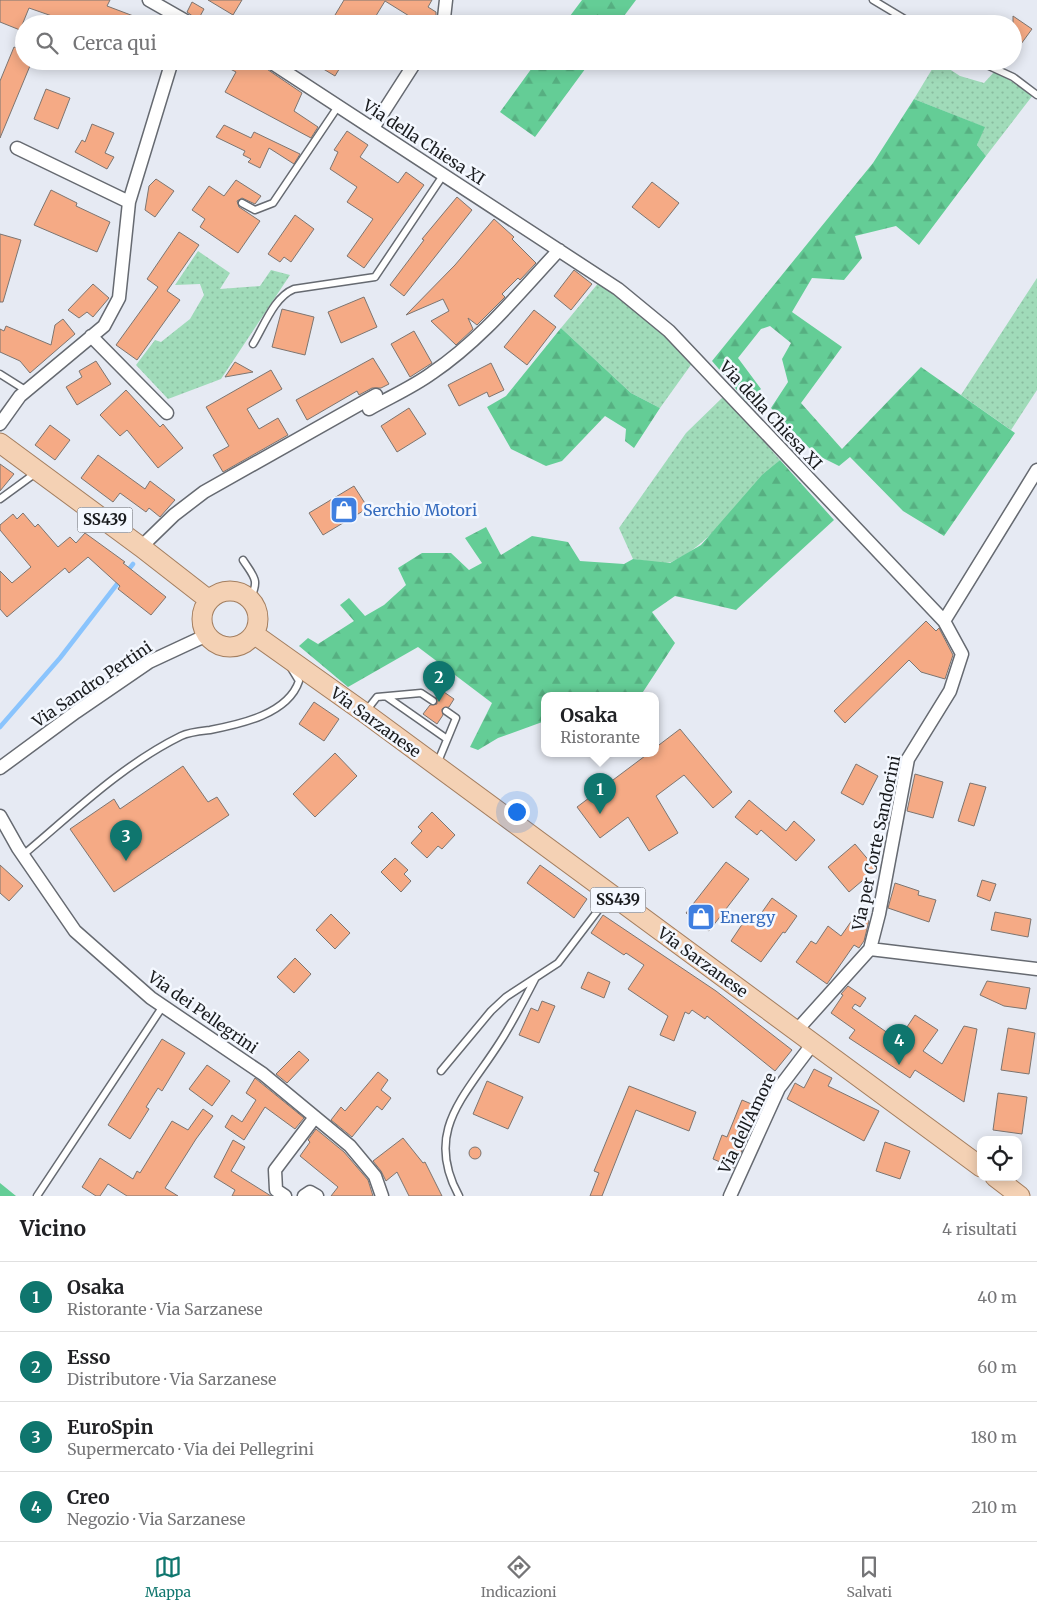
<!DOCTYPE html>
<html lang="it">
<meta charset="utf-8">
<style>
:root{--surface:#fff;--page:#f6f6f6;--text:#202124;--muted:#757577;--line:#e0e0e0;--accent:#0f766e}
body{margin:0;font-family:Merriweather,serif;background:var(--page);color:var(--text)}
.controls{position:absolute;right:15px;bottom:15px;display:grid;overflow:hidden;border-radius:10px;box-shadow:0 2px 12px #0003}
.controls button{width:45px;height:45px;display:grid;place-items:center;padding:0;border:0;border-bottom:1px solid var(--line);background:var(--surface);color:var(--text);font:25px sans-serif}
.you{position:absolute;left:516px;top:811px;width:18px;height:18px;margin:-12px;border:4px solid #fff;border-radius:50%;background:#1a73e8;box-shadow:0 0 0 8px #1a73e833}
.badge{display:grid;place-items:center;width:32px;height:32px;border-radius:50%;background:var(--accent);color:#fff;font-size:16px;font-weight:700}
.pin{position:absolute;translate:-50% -41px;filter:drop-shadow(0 1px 2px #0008)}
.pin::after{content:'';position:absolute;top:26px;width:18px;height:15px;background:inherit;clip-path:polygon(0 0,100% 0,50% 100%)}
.popup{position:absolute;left:541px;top:692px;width:118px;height:65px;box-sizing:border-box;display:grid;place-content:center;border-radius:10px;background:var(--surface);filter:drop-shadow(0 1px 4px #0005);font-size:16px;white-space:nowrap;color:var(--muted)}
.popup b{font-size:19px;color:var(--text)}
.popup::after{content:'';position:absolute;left:50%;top:100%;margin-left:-10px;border:10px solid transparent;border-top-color:var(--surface)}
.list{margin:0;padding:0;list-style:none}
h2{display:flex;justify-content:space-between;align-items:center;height:65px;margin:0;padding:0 20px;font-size:21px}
h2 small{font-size:16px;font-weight:400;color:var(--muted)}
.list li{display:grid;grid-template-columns:32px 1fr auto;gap:15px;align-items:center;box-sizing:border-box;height:70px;padding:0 20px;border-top:1px solid var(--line)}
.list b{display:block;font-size:19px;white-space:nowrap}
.list p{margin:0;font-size:16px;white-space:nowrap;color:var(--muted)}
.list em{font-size:16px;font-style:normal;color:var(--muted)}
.icon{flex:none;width:28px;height:28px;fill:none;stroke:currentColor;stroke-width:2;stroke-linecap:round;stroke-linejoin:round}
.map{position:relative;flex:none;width:1037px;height:1196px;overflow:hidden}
.search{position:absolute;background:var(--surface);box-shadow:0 2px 12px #0003;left:15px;right:15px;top:15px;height:55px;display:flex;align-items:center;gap:12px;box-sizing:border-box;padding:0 18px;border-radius:28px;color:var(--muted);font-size:19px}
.sheet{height:345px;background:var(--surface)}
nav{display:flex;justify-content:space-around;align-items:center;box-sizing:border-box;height:70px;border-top:1px solid var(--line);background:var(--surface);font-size:14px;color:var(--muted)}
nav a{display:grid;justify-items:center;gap:2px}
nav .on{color:var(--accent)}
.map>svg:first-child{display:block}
</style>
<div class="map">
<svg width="1037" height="1196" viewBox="0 0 1037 1196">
<defs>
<pattern id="grass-dots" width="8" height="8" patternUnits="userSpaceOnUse" patternTransform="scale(1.25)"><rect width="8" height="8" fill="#a0dbb9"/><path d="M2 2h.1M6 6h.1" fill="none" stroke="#89bb9f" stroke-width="1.8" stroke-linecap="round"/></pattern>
<pattern id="forest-firs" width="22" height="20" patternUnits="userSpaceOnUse" patternTransform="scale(1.25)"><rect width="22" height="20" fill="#64cd96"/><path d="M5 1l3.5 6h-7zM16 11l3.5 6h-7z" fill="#56af81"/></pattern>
</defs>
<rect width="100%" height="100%" fill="#e6eaf3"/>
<!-- grass -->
<path fill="url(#grass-dots)" d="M937 61 960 76 984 83 995 71 1033 95 986 156 977 145 984 127 914 99Z
M198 251 230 273 220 289 260 286 271 270 290 275 221 379 168 399 136 365 155 340 161 342 190 319 204 295 200 284 175 285Z
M1037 278V390L1011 430 961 395Z
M600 281 666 333 693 362 660 408 631 393 561 328Z
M724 396 780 460C748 489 709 548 671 562 661 565 643 560 633 559L619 528 686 433Z"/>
<!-- forest -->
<path fill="url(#forest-firs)" d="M582 0H636L618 24H564Z
M537 61H591L535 137 500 112Z
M914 99 985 127 977 145 986 156 919 245 896 226 855 236 862 258 844 280 812 278 792 312 842 347 801 403 842 449 921 367 1015 433 944 536 903 511 850 457 839 466 815 454 771 408 788 382 782 359 791 343 770 326 761 329 738 358 761 389 747 402 712 361 873 163Z
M561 328 631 393 660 408 634 448 625 441 626 429 605 416 562 461 546 466 511 449 487 407 506 396Z
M780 460 834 520 736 610 675 596 652 612 675 643 641 695H545V721L498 738 478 750 470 747 492 703 418 647 348 687 299 646 308 638 318 644 354 621 340 605 349 598 365 616 384 605 406 585 398 568 422 553H451L469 570 482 563 465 538 486 527 501 555 532 536 568 542 580 561 624 564 633 559 670 563 701 545 762 475Z
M0 1183 16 1196H0Z"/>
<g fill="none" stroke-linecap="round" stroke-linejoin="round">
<!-- stream -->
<path stroke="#8ac4fd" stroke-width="4.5" d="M126 573 133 564
M0 727 60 658 121 579"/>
</g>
<!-- building -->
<path fill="#f5aa85" stroke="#7d7570" d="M0 0H110L107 6 152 23 75 24 29 8 20 30 0 22Z
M208 0H242L233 15Z
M344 0H432L428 7 436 12V15L432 24H411L414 19 385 1 371 24H338L332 20Z
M192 2 204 9 198 20 187 12Z
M1013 16 1032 29 1013 55Z
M14 47 24 51V61H32L0 138V81Z
M215 61H255L302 93 294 111 318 127 311 138 225 92 236 72Z
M310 61H344L335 76Z
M46 89 70 98 58 129 34 119Z
M92 124 114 133 105 153 114 157 107 169 75 152 82 140 85 142Z
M224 125 251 138 254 132 300 154 294 164 269 148 260 168 248 162 251 159 243 155 245 151 216 137Z
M347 131 368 145 360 157 398 183 406 172 424 185 364 268 347 256 373 219 347 202 357 187 330 169 338 152 334 150Z
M156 179 174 191 155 217 145 210 149 186Z
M236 180 261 196 255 204 242 198 237 201 239 207 260 221 238 253 200 227 205 219 192 210 209 186 224 196Z
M652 182 679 203 659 228 632 207Z
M51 190 77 203 76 206 110 222 97 252 34 225Z
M457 197 472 210 404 296 390 285 424 240 422 239Z
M295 215 314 229 291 262 284 257 280 262 268 254Z
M494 219 514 237 512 239 536 263 520 280 518 278 502 294 505 297 477 325 468 318 473 329 456 345 431 321 449 311 443 299 406 315 455 265Z
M179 232 199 245 167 291 180 300 137 360 116 345 158 287 147 279Z
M0 234 21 240 3 302H0Z
M574 270 592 284 571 310 554 296Z
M93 284 109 298 93 317 87 312 79 318 68 310Z
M364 297 377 327 341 343 328 312Z
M282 309 314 317 305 355 272 347Z
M534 310 556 327 527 365 504 347Z
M63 319 75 334 30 373 20 361 0 352V329L4 331 6 326 51 345 55 325Z
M414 331 432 363 410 377 391 344Z
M373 358 389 384 381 388H372L359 395 357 391 307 420 296 400Z
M96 361 111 384 77 405 66 387 82 377 79 371Z
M235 362 253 372 225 377Z
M491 363 504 390 489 397 487 392 459 406 448 385Z
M271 370 282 389 247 409 259 429 278 418 288 435 223 472 213 455 229 446 206 407Z
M126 390 160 427 163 424 183 448 158 468 127 430 120 436 100 415Z
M409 408 426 434 397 452 381 426Z
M50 425 70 440 55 460 35 445Z
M98 455 145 489 150 481 175 500 160 517 149 508 146 512 120 493 113 502 81 478Z
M0 464 14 474 0 491Z
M354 486 368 508 323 535 309 513Z
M23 513 35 527 38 524 58 547 70 537 76 543 85 533 125 562 123 563 166 597 151 615 118 589 120 586 88 557 69 573 65 568 7 617 0 609V571L12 583 31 567 0 530V525L13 514 17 519Z
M926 621 936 631 939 628 953 655 945 679 921 672 909 660 845 723 834 711Z
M441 690 454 699 449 707 442 709 443 715 437 724 423 714 430 705 437 704 436 697Z
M314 702 339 719 324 741 299 724Z
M680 729 732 792 713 808 684 775 656 796 678 833 649 851 628 817 600 838 577 807 649 753H655V748Z
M335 753 357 776 315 817 293 794Z
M856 764 878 776 863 805 841 793Z
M183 766 208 802 217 797 229 815 114 892 70 829 114 799 120 809Z
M915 774 943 782 933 818 907 811Z
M970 783 986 787 974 826 958 821Z
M749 800 786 831 794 821 815 840 796 861 761 830 757 835 735 817Z
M432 812 455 835 442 849 438 846 427 858 411 843 422 831 418 827Z
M855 844 876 869 849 892 828 867Z
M395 858 408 870 404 874 411 881 401 892 381 872Z
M726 862 749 879 709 931 686 913Z
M0 865 23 886 9 901 0 893Z
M540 865 587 899 574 918 527 883Z
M982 880 996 884 990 901 977 896Z
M895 883 919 891 918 895 936 900 929 922 888 908Z
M772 898 797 916 785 933 783 932 761 962 731 941 745 920 753 925Z
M995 912 1031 919 1028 937 991 930Z
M857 913 869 921 864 941 859 948 854 945 827 984 796 962 811 941 816 944 828 926 841 936Z
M331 914 350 933 335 949 316 930Z
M603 915 716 991 792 1050 775 1071 707 1016 705 1019 692 1010 689 1014 685 1012 674 1041 660 1035 668 1016 628 989 644 965 626 953 624 955 591 933Z
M295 958 311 974 294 993 277 977Z
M588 972 610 982 604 998 581 988Z
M987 981 1030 988 1026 1009 1004 1006 980 995Z
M848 986 866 998 860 1007 855 1004 852 1008 895 1038 898 1034 901 1036 915 1015 938 1030 923 1051 942 1064 964 1026 977 1029 964 1102 915 1070 910 1078 849 1038 855 1030 831 1013 843 995 841 994Z
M542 1001 555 1006 539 1043 519 1035 531 1008 538 1011Z
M1008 1028 1035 1033 1029 1074 1001 1070Z
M162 1039 185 1053 162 1091 158 1088 146 1107 149 1109 130 1139 108 1125Z
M299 1051 309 1060 287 1083 276 1074Z
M207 1065 230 1081 212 1106 189 1089Z
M814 1069 832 1078 828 1086 879 1111 864 1141 787 1099 795 1083 804 1088Z
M378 1072 388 1080 381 1090 391 1098 382 1110 377 1106 352 1137 331 1120 341 1107 345 1111Z
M255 1078 304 1118 295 1129 265 1107 244 1140 225 1127 232 1115 242 1122 256 1100 246 1093Z
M487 1081 523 1097 508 1129 473 1114Z
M629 1086 696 1112 689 1131 636 1110 602 1196H590L599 1173 594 1171Z
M998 1093 1027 1097 1022 1134 993 1130Z
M742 1100 761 1108 734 1168 713 1159 722 1135 727 1137Z
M203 1109 213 1116 196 1139 165 1188 178 1196H127L108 1184 100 1196H96L82 1187 100 1158 133 1179 137 1171 140 1173 172 1121 188 1130Z
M316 1129 344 1152 368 1180 373 1196H331L338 1187 300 1156 310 1142 308 1140Z
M403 1138 423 1163 425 1162 442 1196H409L397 1172 386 1181 381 1171 373 1161Z
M233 1140 245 1147 231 1171 271 1196H232L235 1190 214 1177Z
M885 1142 910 1151 900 1179 876 1171Z
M469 1153a6 6 0 1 1 12 0a6 6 0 1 1-12 0Z"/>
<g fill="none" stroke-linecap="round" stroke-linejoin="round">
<defs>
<path id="service" d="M873 0 913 24
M978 61 1013 77 1037 95
M242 203 255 210 273 203 339 105
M253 344C264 326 274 297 294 289L375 277 444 174
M0 374 27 391
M0 499 37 472
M243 560C254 577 260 580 250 599
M387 697 447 739
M366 711 377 697 421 693 433 701
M437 764 456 718 446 711
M23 855C73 813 122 765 181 736 189 732 201 731 210 730 241 724 288 714 299 681L291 668
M441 1071 491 1011 506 997 558 963 609 896
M37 1196 163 1006
M459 1196C423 1130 466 1096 500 1042 513 1022 524 1000 535 979"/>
<path id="minor" d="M149 0 191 24
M440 24 444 18 446 0
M269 61 618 289 669 331 944 621
M373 128 416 61
M17 148 129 202
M91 336 167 413
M369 409C390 397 413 387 432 373 481 340 519 293 559 250
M0 424 20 396 104 326 119 298 129 202 172 61
M141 547 174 515 204 492 376 395
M0 768 76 712 149 662 207 635
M0 816 18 848 75 931 151 998 263 1074 350 1146 375 1176 382 1196
M870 949 1037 969
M797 1030 870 949 879 914 908 759 950 691 962 654 944 621 1037 470
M285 1196 276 1190 275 1170 315 1117
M304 1196 310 1192 317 1196
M730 1196 779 1088 814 1042"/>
<path id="primary" d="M0 443 141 547 209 600
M202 619a28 28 0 1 1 56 0a28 28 0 1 1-56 0Z
M254 634 365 713 981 1167
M995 1177 1020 1196"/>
</defs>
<!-- service casing -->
<use href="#service" stroke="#666a71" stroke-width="9"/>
<!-- minor casing -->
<use href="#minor" stroke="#666a71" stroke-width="15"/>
<!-- primary casing -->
<use href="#primary" stroke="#a37e5f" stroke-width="21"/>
<!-- service -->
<use href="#service" stroke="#fff" stroke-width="6"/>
<!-- minor -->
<use href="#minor" stroke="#fff" stroke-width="12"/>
<!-- primary -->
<use href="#primary" stroke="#f4d1b4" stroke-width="19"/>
</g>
<!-- icons -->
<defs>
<symbol id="shop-square" viewBox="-11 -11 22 22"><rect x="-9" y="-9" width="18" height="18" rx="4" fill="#3f7fe0" stroke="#f4f8ff"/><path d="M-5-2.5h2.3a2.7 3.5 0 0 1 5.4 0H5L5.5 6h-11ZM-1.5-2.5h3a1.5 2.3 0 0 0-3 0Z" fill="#fff"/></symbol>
</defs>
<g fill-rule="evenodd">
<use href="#shop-square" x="328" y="494" width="32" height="32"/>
<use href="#shop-square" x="685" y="901" width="32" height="32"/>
</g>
<g text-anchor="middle" stroke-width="5" stroke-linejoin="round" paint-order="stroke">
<!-- shield labels -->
<g fill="#f4f8ff" stroke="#5b5d62" stroke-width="1">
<rect x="77.5" y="507.5" width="55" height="25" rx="4"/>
<rect x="590.5" y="887.5" width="55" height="25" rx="4"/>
</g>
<g font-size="15" font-weight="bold" fill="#191b1e">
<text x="105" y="525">SS439</text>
<text x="618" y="905">SS439</text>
</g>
<!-- street labels -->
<g font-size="16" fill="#191b1e" stroke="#f4f8ff">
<text transform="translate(424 142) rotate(33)" y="6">Via della Chiesa XI</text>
<text transform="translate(771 415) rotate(47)" y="6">Via della Chiesa XI</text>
<text transform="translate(92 684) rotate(-34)" y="6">Via Sandro Pertini</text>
<text transform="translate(376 722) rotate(36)" y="6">Via Sarzanese</text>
<text transform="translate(876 843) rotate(-78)" y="6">Via per Corte Sandorini</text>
<text transform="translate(703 962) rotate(36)" y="6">Via Sarzanese</text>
<text transform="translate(203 1012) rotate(35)" y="6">Via dei Pellegrini</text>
<text transform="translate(747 1123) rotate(-64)" y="6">Via dell'Amore</text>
</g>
<!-- shop labels -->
<g font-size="16" fill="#366cbe" stroke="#f4f8ff" text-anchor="start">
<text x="363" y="516">Serchio Motori</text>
<text x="720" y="923">Energy</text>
</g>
</g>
</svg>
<div class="controls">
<button><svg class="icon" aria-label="locate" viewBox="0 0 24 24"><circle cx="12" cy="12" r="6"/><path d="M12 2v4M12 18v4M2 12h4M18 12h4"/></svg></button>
</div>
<div class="you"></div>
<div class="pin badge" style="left:600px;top:814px">1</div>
<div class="popup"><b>Osaka</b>Ristorante</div>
<div class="pin badge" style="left:439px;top:702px">2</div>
<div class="pin badge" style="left:126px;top:861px">3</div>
<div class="pin badge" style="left:899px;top:1065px">4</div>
<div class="search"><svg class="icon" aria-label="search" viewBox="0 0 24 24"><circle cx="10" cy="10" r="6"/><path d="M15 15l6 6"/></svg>Cerca qui</div>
</div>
<section class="sheet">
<h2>Vicino<small>4 risultati</small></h2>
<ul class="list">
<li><span class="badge">1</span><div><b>Osaka</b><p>Ristorante · Via Sarzanese</p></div><em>40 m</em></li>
<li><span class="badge">2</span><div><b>Esso</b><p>Distributore · Via Sarzanese</p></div><em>60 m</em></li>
<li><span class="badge">3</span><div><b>EuroSpin</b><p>Supermercato · Via dei Pellegrini</p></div><em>180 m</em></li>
<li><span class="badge">4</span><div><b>Creo</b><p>Negozio · Via Sarzanese</p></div><em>210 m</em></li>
</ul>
</section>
<nav>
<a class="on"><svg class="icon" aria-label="map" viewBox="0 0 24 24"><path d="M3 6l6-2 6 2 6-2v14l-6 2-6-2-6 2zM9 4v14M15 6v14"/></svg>Mappa</a>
<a><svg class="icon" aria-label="directions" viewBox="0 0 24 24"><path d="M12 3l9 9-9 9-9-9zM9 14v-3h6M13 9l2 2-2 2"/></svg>Indicazioni</a>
<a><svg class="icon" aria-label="saved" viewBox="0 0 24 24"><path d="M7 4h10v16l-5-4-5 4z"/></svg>Salvati</a>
</nav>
